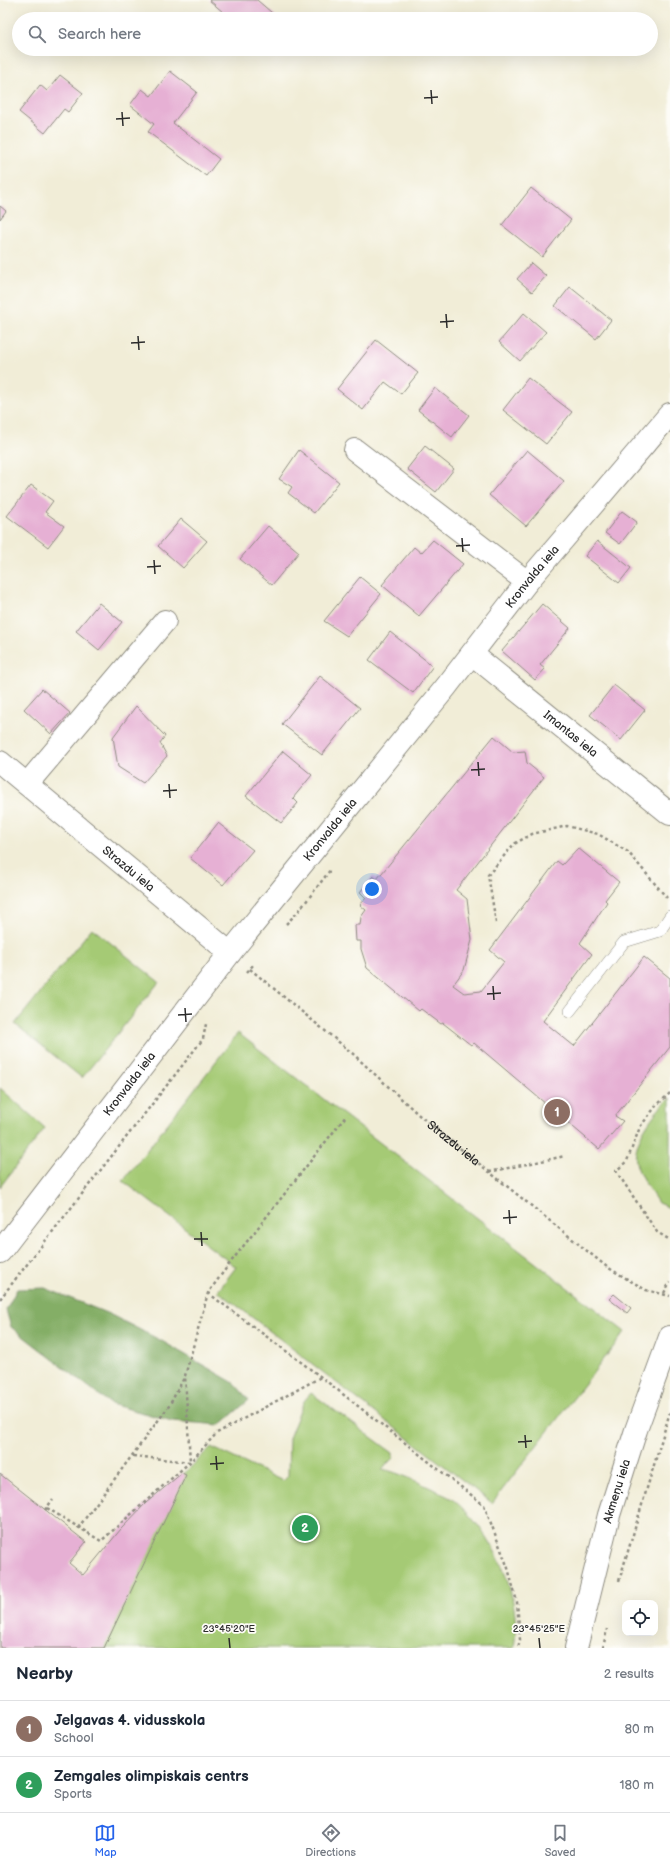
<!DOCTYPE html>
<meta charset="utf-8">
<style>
:root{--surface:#fff;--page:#f2f2f3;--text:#1f2937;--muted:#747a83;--line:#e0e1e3;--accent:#2563eb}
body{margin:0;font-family:"Balsamiq Sans",sans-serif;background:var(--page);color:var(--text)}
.controls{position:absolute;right:12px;bottom:12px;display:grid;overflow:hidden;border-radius:8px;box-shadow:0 4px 16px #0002}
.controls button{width:36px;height:36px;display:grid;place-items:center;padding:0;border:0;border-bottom:1px solid var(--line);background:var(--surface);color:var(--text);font:20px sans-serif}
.you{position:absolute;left:372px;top:889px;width:14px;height:14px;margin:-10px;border:3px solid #fff;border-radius:50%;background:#1a73e8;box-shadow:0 0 0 6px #1a73e833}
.badge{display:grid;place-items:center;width:26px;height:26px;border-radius:50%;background:var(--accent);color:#fff;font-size:13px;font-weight:700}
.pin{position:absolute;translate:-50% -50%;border:2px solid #fff;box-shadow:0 1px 4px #0006}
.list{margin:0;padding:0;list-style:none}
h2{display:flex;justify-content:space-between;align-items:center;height:52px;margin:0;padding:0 16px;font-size:17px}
h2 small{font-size:13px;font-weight:400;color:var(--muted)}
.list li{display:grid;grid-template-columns:26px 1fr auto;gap:12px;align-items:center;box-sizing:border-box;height:56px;padding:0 16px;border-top:1px solid var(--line)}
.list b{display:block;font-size:15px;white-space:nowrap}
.list p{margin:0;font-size:13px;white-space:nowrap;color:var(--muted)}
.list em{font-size:13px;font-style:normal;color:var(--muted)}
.icon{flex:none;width:22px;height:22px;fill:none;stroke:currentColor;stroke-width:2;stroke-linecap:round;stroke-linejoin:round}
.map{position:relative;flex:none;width:670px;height:1648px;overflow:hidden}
.search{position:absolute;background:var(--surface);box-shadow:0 4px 16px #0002;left:12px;right:12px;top:12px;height:44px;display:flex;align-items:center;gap:10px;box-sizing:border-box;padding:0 14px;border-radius:22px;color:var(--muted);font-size:15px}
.sheet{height:164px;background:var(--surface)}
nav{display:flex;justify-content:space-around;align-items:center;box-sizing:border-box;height:56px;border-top:1px solid var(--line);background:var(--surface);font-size:11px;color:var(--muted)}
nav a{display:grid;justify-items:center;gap:2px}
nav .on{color:var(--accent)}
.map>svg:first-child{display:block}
</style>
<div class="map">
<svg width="670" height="1648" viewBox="0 0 670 1648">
<rect width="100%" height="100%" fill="#fdfcf7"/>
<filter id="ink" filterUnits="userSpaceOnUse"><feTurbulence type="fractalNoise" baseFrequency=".025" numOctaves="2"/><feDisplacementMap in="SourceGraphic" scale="8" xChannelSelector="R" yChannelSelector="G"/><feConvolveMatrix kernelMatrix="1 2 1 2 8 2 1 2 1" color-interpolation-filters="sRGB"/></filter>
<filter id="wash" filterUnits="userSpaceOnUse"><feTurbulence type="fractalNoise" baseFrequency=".012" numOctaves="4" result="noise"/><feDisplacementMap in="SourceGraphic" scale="16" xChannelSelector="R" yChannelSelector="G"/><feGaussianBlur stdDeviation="0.9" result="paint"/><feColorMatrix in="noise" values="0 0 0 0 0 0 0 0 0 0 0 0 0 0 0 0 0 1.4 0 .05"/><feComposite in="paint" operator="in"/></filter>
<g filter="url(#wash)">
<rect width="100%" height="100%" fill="#f1edd7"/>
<!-- green -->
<path fill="#a5ca74" stroke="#687a50" d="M92 928 159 982 82 1078 15 1024Z
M238 1033 625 1332 492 1503 218 1291 236 1267 123 1181Z
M0 1088 45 1128 0 1187Z
M670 1098V1208L658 1203C651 1191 639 1177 636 1162 632 1141 655 1111 670 1098Z
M311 1393 393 1453V1458L382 1469C400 1473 416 1481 433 1489 439 1493 446 1495 452 1499 493 1531 523 1595 514 1648H47L122 1535 211 1447 283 1481 288 1476 289 1438 304 1401Z"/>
<!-- forest -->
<path fill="#84ae66" stroke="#586c48" d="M45 1288 109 1314 160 1340 234 1383 249 1400 220 1425 172 1421 111 1404 11 1327 6 1310 17 1289Z"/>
<g id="blocks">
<!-- building -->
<path fill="#e6b0d4" d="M209 0H257L279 19H231Z
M170 71 197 92 173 123 219 159 206 176 148 132 154 124 130 105 142 89 151 96Z
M60 75 83 93 68 112 64 109 45 133 19 112 40 85 47 91Z
M531 188 571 220 542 257 502 225Z
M0 206 6 211 0 219Z
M531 263 546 276 532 292 517 279Z
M570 287 611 320 596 339 555 306Z
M524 313 546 332 520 361 499 342Z
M376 340 418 373 401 394 385 382 363 410 337 389Z
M528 378 572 412 546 444 503 410Z
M435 388 469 415 452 437 418 410Z
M425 446 454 469 436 492 407 469Z
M299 450 339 482 314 513 288 493 292 487 279 479Z
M527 450 564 481 526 526 489 495Z
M31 485 53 501 45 512 64 526 48 547 7 516Z
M622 511 637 522 620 544 605 533Z
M181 519 207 541 183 568 158 546Z
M268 526 299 552 272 585 240 559Z
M433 540 463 564 419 616 382 585 414 547 421 553Z
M597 541 631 568 619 583 585 556Z
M360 577 381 594 347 636 324 621Z
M99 603 122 622 99 650 76 631Z
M542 604 570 628 540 665 545 669 535 680 502 651Z
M390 632 433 666 413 693 369 660Z
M320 676 360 708 322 755 282 724Z
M614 685 645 710 621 740 590 715Z
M42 689 70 713 51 734 24 709Z
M136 706 165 736 160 743 167 756 143 783 118 767 113 737Z
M494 736 513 752 525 751 527 763 544 777 456 890 467 899 472 940 464 970 453 985 464 993 481 991 504 962 490 950 557 861 562 865 578 848 619 882 605 900 607 902 580 943 592 954 543 1021 574 1046 644 957 670 978V1047L615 1116 623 1121 599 1149 474 1043 471 1045 443 1023 441 1024 421 1009 419 1011 367 968 361 949V941H356L355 925H360L361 917 366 910 360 905 366 898 360 892 373 876 377 879Z
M283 751 312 775 293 798 298 803 281 823 246 796Z
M218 823 253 850 223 885 190 858Z
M614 1294 631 1308 627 1313 609 1299Z
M182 1473 186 1475 104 1648H0V1474L86 1542 69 1563 83 1575 121 1529 146 1503Z"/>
</g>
</g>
<g filter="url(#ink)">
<use href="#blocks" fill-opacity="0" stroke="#8e8c81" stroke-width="1"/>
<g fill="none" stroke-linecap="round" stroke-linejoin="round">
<defs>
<path id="service" d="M570 1011 624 942 660 931 670 916"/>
<g id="minor">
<path d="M355 450 527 582"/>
<path id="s2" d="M472 654 670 814"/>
<path id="s3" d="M0 762 230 953"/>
<path d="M27 784 165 621"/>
<path id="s4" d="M0 1252 230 953 446 687 527 582 670 414"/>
<path id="s5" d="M576 1648 609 1515 636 1430 670 1337"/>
</g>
</defs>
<!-- service casing -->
<use href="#service" stroke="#8e8c81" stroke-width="12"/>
<!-- minor casing -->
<use href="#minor" stroke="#8e8c81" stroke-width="24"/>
<!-- path -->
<g stroke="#8e8c81" stroke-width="2.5" stroke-dasharray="3 3" stroke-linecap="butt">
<path d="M496 923 488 875 514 844 532 834 567 826 598 834 628 852 667 898"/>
<path d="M286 924 298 912 331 869"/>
<path id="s1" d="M250 969 352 1053 420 1116 607 1267 646 1290 670 1296"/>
<path d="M247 972 254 964"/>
<path d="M670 1093 656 1106 640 1127 627 1161 616 1171 657 1232 670 1240"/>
<path d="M489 1172 565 1156"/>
<path d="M208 1293 321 1377 484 1505 508 1568 517 1602 520 1640 518 1648"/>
<path d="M664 1293 670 1282"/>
<path d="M0 1299 203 1039 206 1024"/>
<path d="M133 1456 190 1462 185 1376"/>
<path d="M47 1508 101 1541 190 1462 217 1433 321 1377"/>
<path d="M45 1510 53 1499"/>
<path d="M78 1528 169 1406 185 1376 208 1293 230 1263 346 1116"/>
<path d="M619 1581 670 1412"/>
<path d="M603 1648 607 1629"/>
</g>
<!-- service -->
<use href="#service" stroke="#fff" stroke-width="11"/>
<!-- minor -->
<use href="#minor" stroke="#fff" stroke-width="22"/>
</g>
</g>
<!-- ticks -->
<path fill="none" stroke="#2b2b2b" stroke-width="1.5" d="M431 90 432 104M424 98 438 97M122 112 123 126M116 119 130 118M446 314 447 328M440 322 454 321M138 336 139 350M131 343 145 342M462 538 463 552M456 546 470 545M154 560 155 574M147 567 161 566M478 762 479 776M471 770 485 769M169 784 170 798M163 791 177 790M493 986 494 1000M487 994 501 993M185 1008 186 1022M178 1015 192 1014M509 1210 510 1224M503 1218 517 1217M201 1232 202 1246M194 1239H208M525 1435 526 1448M518 1442 532 1441M216 1456 217 1470M210 1464 224 1463M229 1638 230 1648M539 1638 540 1648"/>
<g text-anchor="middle" stroke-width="3.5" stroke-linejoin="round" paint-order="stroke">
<!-- street labels -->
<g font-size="12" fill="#2b2b2b" stroke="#fdfcf7">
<text dy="4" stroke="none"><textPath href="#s4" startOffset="860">Kronvalda iela</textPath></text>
<text dy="4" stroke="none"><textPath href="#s2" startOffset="127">Imantas iela</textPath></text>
<text dy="4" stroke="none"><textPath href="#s4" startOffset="536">Kronvalda iela</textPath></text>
<text dy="4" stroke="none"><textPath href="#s3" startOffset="167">Strazdu iela</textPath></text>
<text dy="4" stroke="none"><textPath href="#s4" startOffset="212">Kronvalda iela</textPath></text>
<text dy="4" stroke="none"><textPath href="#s1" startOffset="268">Strazdu iela</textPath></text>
<text dy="4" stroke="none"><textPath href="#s5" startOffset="162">Akmeņu iela</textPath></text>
</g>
</g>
<g font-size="10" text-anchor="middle" fill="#2b2b2b" stroke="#fdfcf7" stroke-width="3.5" stroke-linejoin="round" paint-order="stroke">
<text x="229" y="1632">23°45'20"E</text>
<text x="539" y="1632">23°45'25"E</text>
</g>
</svg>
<div class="controls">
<button><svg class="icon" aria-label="locate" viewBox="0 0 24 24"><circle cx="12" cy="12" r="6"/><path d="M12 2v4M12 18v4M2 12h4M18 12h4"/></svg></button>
</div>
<div class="you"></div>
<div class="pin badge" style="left:557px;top:1112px;background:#8d6e63">1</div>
<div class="pin badge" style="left:305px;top:1528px;background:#2e9e5b">2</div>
<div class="search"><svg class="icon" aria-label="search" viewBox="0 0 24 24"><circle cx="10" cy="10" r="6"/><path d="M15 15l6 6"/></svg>Search here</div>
</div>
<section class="sheet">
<h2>Nearby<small>2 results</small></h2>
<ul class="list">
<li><span class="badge" style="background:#8d6e63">1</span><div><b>Jelgavas 4. vidusskola</b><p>School</p></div><em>80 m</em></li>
<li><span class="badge" style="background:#2e9e5b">2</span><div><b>Zemgales olimpiskais centrs</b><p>Sports</p></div><em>180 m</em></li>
</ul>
</section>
<nav>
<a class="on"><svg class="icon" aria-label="map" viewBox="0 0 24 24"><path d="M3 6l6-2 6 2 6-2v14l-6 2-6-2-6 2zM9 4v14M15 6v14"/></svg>Map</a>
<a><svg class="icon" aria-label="directions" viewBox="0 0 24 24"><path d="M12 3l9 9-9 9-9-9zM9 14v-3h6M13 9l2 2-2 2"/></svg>Directions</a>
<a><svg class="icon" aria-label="saved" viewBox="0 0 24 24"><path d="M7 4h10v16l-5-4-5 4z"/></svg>Saved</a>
</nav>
